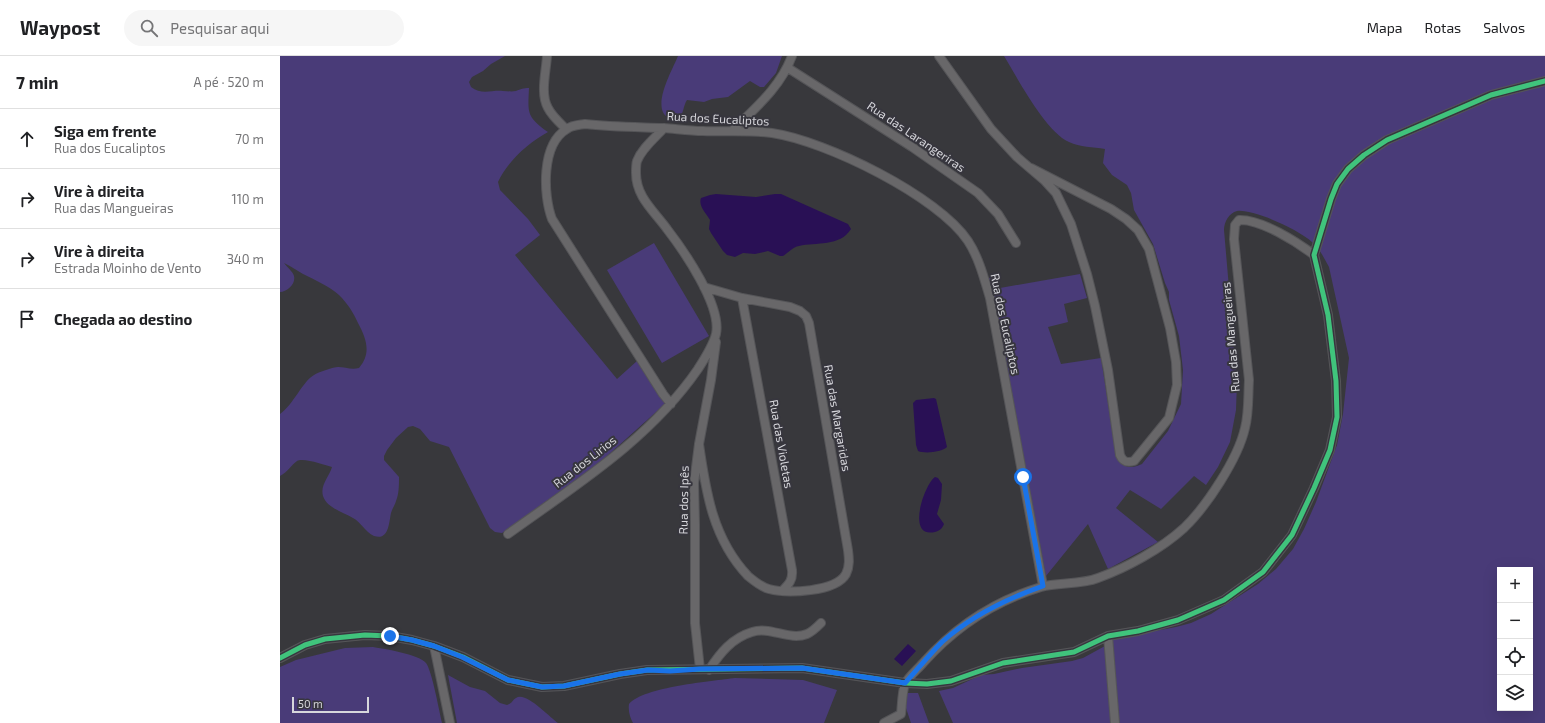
<!DOCTYPE html>
<html lang="pt">
<meta charset="utf-8">
<style>
:root{--surface:#fff;--page:#f6f6f6;--text:#202124;--muted:#757577;--line:#e0e0e0}
body{margin:0;font-family:"Exo 2",sans-serif;background:var(--page);color:var(--text)}
.controls{position:absolute;right:12px;bottom:12px;display:grid;overflow:hidden;border-radius:0px;box-shadow:0 4px 16px #0002}
.controls button{width:36px;height:36px;display:grid;place-items:center;padding:0;border:0;border-bottom:1px solid var(--line);background:var(--surface);color:var(--text);font:20px sans-serif}
.scale{position:absolute;left:12px;bottom:10px;width:77px;box-sizing:border-box;padding-left:4px;border:2px solid #d7d7dc;border-top:0;font-size:11px;line-height:14px;white-space:nowrap;color:#d7d7dc;-webkit-text-stroke:3px #37363e;paint-order:stroke}
.stop{position:absolute;width:12px;height:12px;margin:-9px;border:3px solid #1a73e8;border-radius:50%;background:#fff}
.stop.end{background:#1a73e8;border-color:#fff;box-shadow:0 1px 4px #0008}
.list{margin:0;padding:0;list-style:none}
h2{display:flex;justify-content:space-between;align-items:center;height:52px;margin:0;padding:0 16px;font-size:17px}
h2 small{font-size:13px;font-weight:400;color:var(--muted)}
.list li{display:grid;grid-template-columns:26px 1fr auto;gap:12px;align-items:center;box-sizing:border-box;height:60px;padding:0 16px;border-top:1px solid var(--line)}
.list b{display:block;font-size:15px;white-space:nowrap}
.list p{margin:0;font-size:13px;white-space:nowrap;color:var(--muted)}
.list em{font-size:13px;font-style:normal;color:var(--muted)}
.icon{flex:none;width:22px;height:22px;fill:none;stroke:currentColor;stroke-width:2;stroke-linecap:round;stroke-linejoin:round}
.map{position:relative;flex:none;width:1265px;height:667px;overflow:hidden}
header{display:flex;align-items:center;gap:24px;box-sizing:border-box;height:56px;padding:0 20px;background:var(--surface);border-bottom:1px solid var(--line)}
header strong{font-size:19px}
nav{display:flex;gap:22px;margin-inline-start:auto;font-size:14px}
.search{width:280px;height:36px;background:var(--page);display:flex;align-items:center;gap:10px;box-sizing:border-box;padding:0 14px;border-radius:22px;color:var(--muted);font-size:15px}
main{display:flex}
aside{flex:1;background:var(--surface)}
.map>svg:first-child{display:block}
</style>
<header>
<strong>Waypost</strong>
<div class="search"><svg class="icon" aria-label="search" viewBox="0 0 24 24"><circle cx="10" cy="10" r="6"/><path d="M15 15l6 6"/></svg>Pesquisar aqui</div>
<nav><a>Mapa</a><a>Rotas</a><a>Salvos</a></nav>
</header>
<main>
<aside>
<h2>7 min<small>A pé · 520 m</small></h2>
<ul class="list">
<li><svg class="icon" aria-label="ahead" viewBox="0 0 24 24"><path d="M12 20V5M6 11l6-6 6 6"/></svg><div><b>Siga em frente</b><p>Rua dos Eucaliptos</p></div><em>70 m</em></li>
<li><svg class="icon" aria-label="right" viewBox="0 0 24 24"><path d="M7 20v-9h11M14 6l5 5-5 5"/></svg><div><b>Vire à direita</b><p>Rua das Mangueiras</p></div><em>110 m</em></li>
<li><svg class="icon" aria-label="right" viewBox="0 0 24 24"><path d="M7 20v-9h11M14 6l5 5-5 5"/></svg><div><b>Vire à direita</b><p>Estrada Moinho de Vento</p></div><em>340 m</em></li>
<li><svg class="icon" aria-label="arrive" viewBox="0 0 24 24"><path d="M6 21V4h12l-3 4 3 4H6"/></svg><div><b>Chegada ao destino</b></div></li>
</ul>
</aside>
<div class="map">
<svg width="1265" height="667" viewBox="0 0 1265 667">
<rect width="100%" height="100%" fill="#38383c"/>
<!-- green -->
<path fill="#493b78" fill-rule="evenodd" d="M0 0H225L211 8 203 15 192 21 189 26 191 31C201 39 211 34 223 35 227 35 231 36 236 35 241 33 243 32 249 32 248 57 246 60 268 76 248 87 228 105 218 126L220 134 248 163 260 179 235 199 337 323 357 305 385 348 317 409 222 477 215 476 210 472 169 391 150 385 140 373 133 370 128 371 116 382 107 394 104 400V404L119 421C119 429 119 438 116 445 115 449 112 453 111 457 109 466 109 485 94 480 85 476 81 466 73 462 63 456 47 452 43 440 40 429 49 421 52 411 45 409 23 401 17 405 11 409 8 416 0 420V358C14 348 22 326 34 319 38 316 54 311 58 311 65 311 71 314 79 312 92 297 86 282 78 267 73 256 68 248 59 239 49 230 35 224 23 218 16 214 11 210 4 207 7 211 13 216 14 220 16 228 7 236 0 236Z
M398 0H502L496 17 484 31H480L470 25 448 41 432 43 424 46 407 44C403 50 404 57 399 62 397 64 394 64 391 63 368 55 393 13 398 0Z
M724 0H1265V667H839L832 583 896 571 911 567 931 558 978 528 996 513 1013 493 1024 473 1036 446 1057 389 1063 358 1069 302 1049 211C1044 202 1040 193 1032 186 1019 174 974 153 957 155 949 157 944 166 944 174L957 325 956 354 950 386 938 411 926 429 914 420 881 453 850 434 836 452 878 486 828 513 808 468 766 520 713 240 708 222 715 220 720 232 800 218 807 242 784 248 788 266 768 271 781 308 821 302 836 399C840 411 850 414 862 408L888 375 901 348 903 314 899 280 889 244V236L885 227 873 188 854 154 851 137 847 129 832 119 823 107 825 93C813 91 800 91 789 86 765 75 738 23 724 0ZM1220 514H1250V652H1220Z
M374 187 429 280 382 307 327 214Z
M825 590 832 667H673L659 635 673 632 701 619 714 618 742 612 792 605 803 602Z
M93 591C105 593 138 598 146 607 152 615 159 654 162 667H0V611L16 604 65 592Z
M168 619 190 631 205 635 220 647 227 649C233 647 232 644 236 642 246 635 270 662 278 667H177Z
M455 622 523 624 557 634 544 667H353C350 661 348 655 349 648 363 631 433 625 455 622Z
M621 637H638L649 667H631Z"/>
<!-- water -->
<path fill="#291055" d="M436 138 476 141 495 138H501L568 168 571 173C560 191 536 186 519 190 513 191 508 197 503 200H500L488 195 475 198 463 197 455 201 447 199 443 195 431 177 429 173 430 164C426 157 418 150 421 142L430 139Z
M654 342 656 343 667 391C662 396 645 398 638 395L636 389 633 347 636 344Z
M655 421 658 422 662 428 661 444 657 458 664 468C662 473 659 475 655 476 625 483 645 427 655 421Z
M628 588 636 595 622 610 614 603Z"/>
<g fill="none" stroke-linecap="round" stroke-linejoin="round">
<defs>
<path id="street" d="M267 0C266 16 260 38 268 52 272 60 280 67 286 73
M659 0 711 73 737 101 765 125 776 137 791 168 807 218 815 250 828 314 840 399C843 406 847 407 854 405L889 362 897 329 896 306 890 272 869 193 858 174 846 163 831 153 751 112
M508 12 632 91 698 137 718 158 736 187
M452 75C475 52 500 32 512 0
M462 242 512 514C513 524 509 528 502 535
M391 348 383 338 272 163C263 139 261 88 287 73 292 69 299 69 305 68 331 71 357 71 384 72 397 73 410 75 423 75 446 76 469 74 492 77 546 85 658 140 688 185 699 202 704 222 710 242L763 530
M419 388C426 437 433 483 468 520 474 525 481 531 489 533 507 538 556 536 566 518 570 510 569 502 568 494L529 267 526 260 520 255 510 251 462 242 424 231
M228 478C296 429 370 383 418 313 425 302 433 290 436 278 442 250 404 195 387 173 374 155 356 141 356 117 356 113 356 108 357 105 362 92 375 82 384 72
M828 580 835 667
M154 590 170 667
M0 602 25 589 45 583 85 579 110 580 132 584 154 590 183 601 228 624 262 631 284 630 340 618 367 614 522 612 625 627 647 628 671 625 723 607 794 596 828 580 858 575 898 564 944 544 983 516 1012 479 1034 432 1050 394 1057 361 1056 325 1048 259 1034 199 1051 143 1057 128 1068 113 1084 99 1107 84 1211 39 1265 25
M420 613 415 567V468L414 427 419 388 431 324 436 286
M429 614C440 597 452 582 472 576 490 570 509 585 527 578 532 576 537 571 541 567
M604 667 621 658C622 649 622 636 625 628 628 621 638 613 643 607 675 571 714 545 761 531 778 526 800 529 818 522 846 512 881 493 904 472 926 451 958 403 965 372 969 357 968 340 969 324L954 183 955 169 959 164C981 163 1017 186 1034 199"/>
</defs>
<!-- street casing -->
<use href="#street" stroke="#555558" stroke-width="10"/>
<!-- street -->
<use href="#street" stroke="#686769" stroke-width="8"/>
<defs>
<path id="cycleway" d="M0 602 25 589 45 583 85 579 110 580 132 584 154 590 183 601 228 624 262 631 284 630 340 618 367 614 522 612 625 627 647 628 671 625 723 607 794 596 828 580 858 575 898 564 944 544 983 516 1012 479 1034 432 1050 394 1057 361 1056 325 1048 259 1034 199 1051 143 1057 128 1068 113 1084 99 1107 84 1211 39 1265 25"/>
</defs>
<!-- cycleway casing -->
<use href="#cycleway" stroke="#37363e" stroke-width="8"/>
<!-- cycleway -->
<use href="#cycleway" stroke="#40c37c" stroke-width="5"/>
</g>
<g fill="none" stroke-linecap="round" stroke-linejoin="round">
<!-- route -->
<path stroke="#1a73e8" stroke-width="5" d="M110 580 132 584 154 590 182 601 228 624 262 631 284 630 340 618 368 614 390 615 420 613 522 612 625 627C637 614 649 599 662 586 691 560 726 543 763 530L743 421"/>
</g>
<g text-anchor="middle" stroke-width="4" stroke-linejoin="round" paint-order="stroke">
<!-- street labels -->
<g font-size="12" fill="#d7d7dc" stroke="#37363e">
<text transform="translate(438 63) rotate(3)" y="4">Rua dos Eucaliptos</text>
<text transform="translate(636 81) rotate(34)" y="4">Rua das Larangeriras</text>
<text transform="translate(725 268) rotate(78)" y="4">Rua dos Eucaliptos</text>
<text transform="translate(951 281) rotate(-95)" y="4">Rua das Mangueiras</text>
<text transform="translate(557 362) rotate(80)" y="4">Rua das Margaridas</text>
<text transform="translate(501 388) rotate(80)" y="4">Rua das Violetas</text>
<text transform="translate(305 406) rotate(-38)" y="4">Rua dos Lirios</text>
<text transform="translate(404 444) rotate(-89)" y="4">Rua dos Ipês</text>
</g>
</g>
</svg>
<div class="controls">
<button>+</button>
<button>−</button>
<button><svg class="icon" aria-label="locate" viewBox="0 0 24 24"><circle cx="12" cy="12" r="6"/><path d="M12 2v4M12 18v4M2 12h4M18 12h4"/></svg></button>
<button><svg class="icon" aria-label="layers" viewBox="0 0 24 24"><path d="M12 4l9 5-9 5-9-5zM3 14l9 5 9-5"/></svg></button>
</div>
<div class="scale">50 m</div>
<div class="stop" style="left:743px;top:421px"></div>
<div class="stop end" style="left:110px;top:580px"></div>
</div>
</main>
